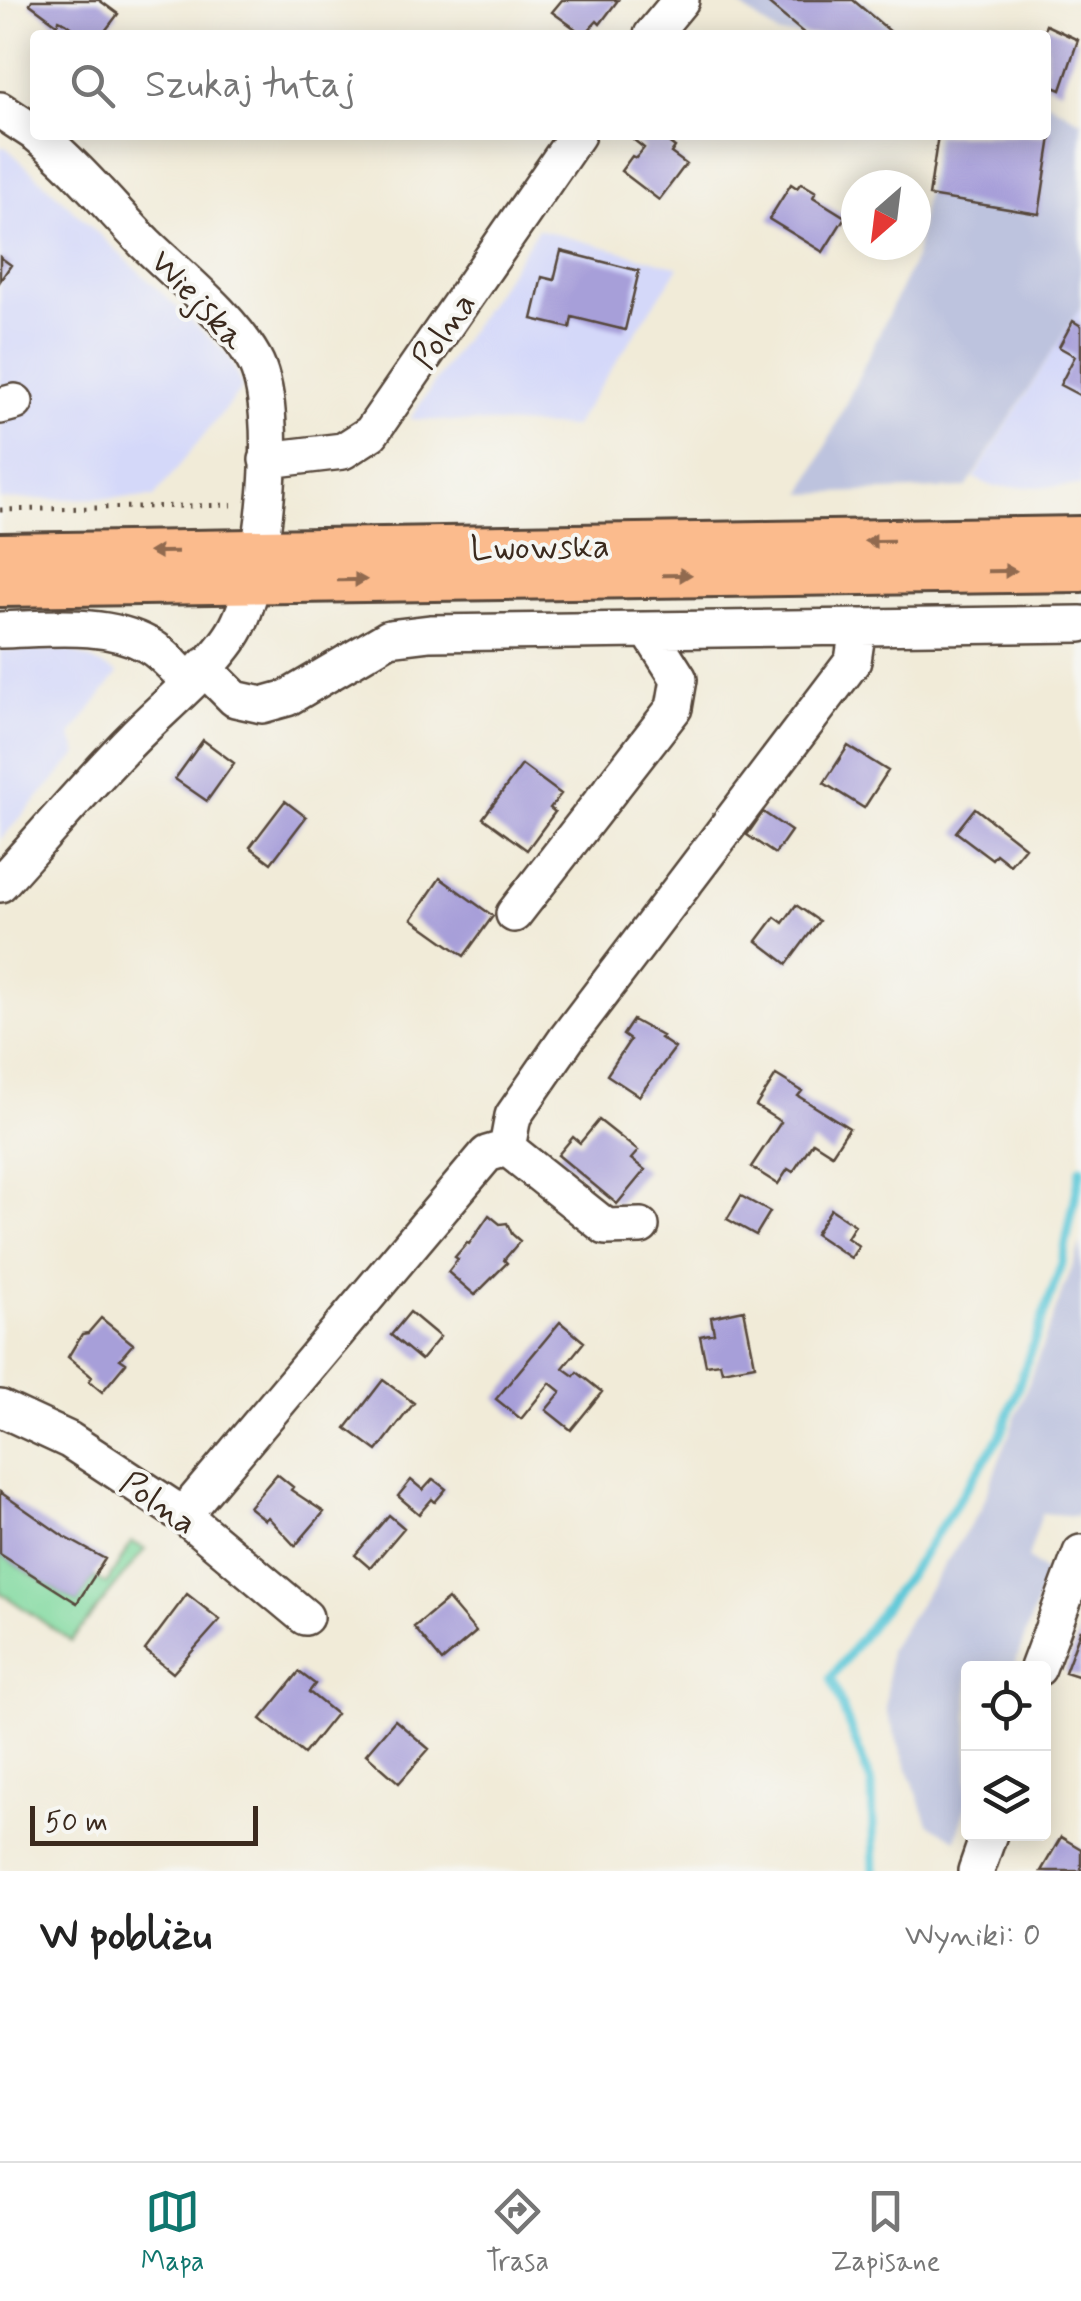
<!DOCTYPE html>
<html lang="pl">
<meta charset="utf-8">
<style>
:root{--surface:#fff;--page:#f2f2f2;--text:#222;--muted:#767676;--line:#e0e0e0;--accent:#0f766e}
body{margin:0;font-family:Mynerve,sans-serif;background:var(--page);color:var(--text)}
.controls{position:absolute;right:30px;bottom:30px;display:grid;overflow:hidden;border-radius:10px;box-shadow:0 5px 25px #0003}
.controls button{width:90px;height:90px;display:grid;place-items:center;padding:0;border:0;border-bottom:2px solid var(--line);background:var(--surface);color:var(--text);font:50px sans-serif}
.compass{position:absolute;left:841px;top:170px;width:90px;height:90px;border-radius:50%;background:var(--surface);box-shadow:0 5px 25px #0003;rotate:208deg}
.scale{position:absolute;left:30px;bottom:25px;width:228px;box-sizing:border-box;padding-left:10px;border:5px solid #3b2a1e;border-top:0;font-size:28px;line-height:35px;white-space:nowrap;color:#3b2a1e;-webkit-text-stroke:8px #f6f6f2;paint-order:stroke}
.list{margin:0;padding:0;list-style:none}
h2{display:flex;justify-content:space-between;align-items:center;height:130px;margin:0;padding:0 40px;font-size:42px}
h2 small{font-size:32px;font-weight:400;color:var(--muted)}
.icon{flex:none;width:55px;height:55px;fill:none;stroke:currentColor;stroke-width:2;stroke-linecap:round;stroke-linejoin:round}
.map{position:relative;flex:none;width:1081px;height:1871px;overflow:hidden}
.search{position:absolute;background:var(--surface);box-shadow:0 5px 25px #0003;left:30px;right:30px;top:30px;height:110px;display:flex;align-items:center;gap:25px;box-sizing:border-box;padding:0 35px;border-radius:10px;color:var(--muted);font-size:38px}
.sheet{height:290px;background:var(--surface)}
nav{display:flex;justify-content:space-around;align-items:center;box-sizing:border-box;height:140px;border-top:2px solid var(--line);background:var(--surface);font-size:28px;color:var(--muted)}
nav a{display:grid;justify-items:center;gap:5px}
nav .on{color:var(--accent)}
.map>svg:first-child{display:block}
</style>
<div class="map">
<svg width="1081" height="1871" viewBox="0 0 1081 1871">
<rect width="100%" height="100%" fill="#f6f6f2"/>
<filter id="ink" filterUnits="userSpaceOnUse"><feTurbulence type="fractalNoise" baseFrequency=".01" numOctaves="2"/><feDisplacementMap in="SourceGraphic" scale="20" xChannelSelector="R" yChannelSelector="G"/><feConvolveMatrix kernelMatrix="1 2 1 2 8 2 1 2 1" color-interpolation-filters="sRGB"/></filter>
<filter id="wash" filterUnits="userSpaceOnUse"><feTurbulence type="fractalNoise" baseFrequency=".0048" numOctaves="4" result="noise"/><feDisplacementMap in="SourceGraphic" scale="40" xChannelSelector="R" yChannelSelector="G"/><feGaussianBlur stdDeviation="2.25" result="paint"/><feColorMatrix in="noise" values="0 0 0 0 0 0 0 0 0 0 0 0 0 0 0 0 0 1.4 0 .05"/><feComposite in="paint" operator="in"/></filter>
<g filter="url(#wash)">
<rect width="100%" height="100%" fill="#f1ebd8"/>
<!-- built -->
<path fill="#d4d8f9" d="M0 146 7 148 229 356 242 388 154 497 0 500Z
M538 229 679 267 573 427 410 419Z
M1081 306V486L994 487 974 478Z
M0 650H70L118 673 71 735 78 754 0 840Z"/>
<!-- industrial -->
<path fill="#bdc3de" d="M732 0H862L900 33 779 35Z
M1046 101 1081 121V306L966 488 803 494 915 258 935 135H1046Z
M1081 1243V1508L1076 1516 1042 1513 1028 1558 1046 1574 1014 1668H968V1802L956 1840 928 1823 886 1710 889 1650 981 1509Z"/>
<!-- green -->
<path fill="#80d99f" stroke="#5e825e" stroke-width="2.5" d="M132 1542 145 1549 71 1641 0 1592V1554L77 1603 94 1577 106 1584Z"/>
<g fill="none" stroke-linecap="round" stroke-linejoin="round">
<!-- stream -->
<path stroke="#5dc8d8" stroke-width="9" d="M874 1871 872 1785 831 1678 918 1562 1001 1435 1062 1263 1081 1168"/>
</g>
<g id="blocks">
<!-- building -->
<path fill="#a79fd9" d="M32 0H99L118 14 102 35H82L66 23 59 20 57 24 30 4Z
M562 0H618L600 24 597 21 584 35 552 12Z
M764 0H853L891 32 888 35H806Z
M1046 25 1078 40 1061 90 1046 84V35H1031L1044 30Z
M1046 130 1052 131 1039 214 929 196 938 135H1046Z
M638 135H659L675 147 671 153 686 164 659 200 621 171 632 156 636 158 644 148 634 140Z
M801 183 816 192 813 197 845 217 823 252 769 219 791 184 797 188Z
M561 251 639 271 625 330 572 317 570 328 532 319 542 277 554 280Z
M0 257 11 265 0 281Z
M1073 321 1081 326V396L1060 385 1075 356 1059 347Z
M203 740 234 763 207 801 175 779Z
M848 746 888 771 864 808 824 783Z
M522 765 561 794 550 808 555 812 527 850 483 818Z
M285 801 306 817 271 863 250 847Z
M975 808 1025 847 1010 865 996 854 992 859 956 832Z
M763 812 791 831 775 854 747 835Z
M440 878 493 916 464 956 412 919Z
M796 905 819 921 787 964 757 941 775 917 783 923Z
M633 1020 662 1036 660 1038 675 1048 639 1096 607 1075 630 1040 623 1035Z
M776 1075 802 1091 798 1096 849 1128 832 1154 813 1142 793 1172 788 1169 778 1184 751 1167 781 1122 756 1106Z
M599 1120 638 1151 631 1159 645 1170 617 1204 558 1155 573 1137 580 1143Z
M741 1196 770 1212 756 1235 727 1219Z
M831 1209 855 1225 847 1238 859 1246 851 1258 815 1234Z
M489 1215 500 1224 507 1223 512 1234 520 1241 504 1260 507 1263 475 1295 448 1272 458 1259 455 1257 467 1243 469 1244Z
M744 1310 755 1365 722 1371 720 1363 706 1365 700 1336 714 1333 711 1317Z
M410 1312 440 1337 421 1360 391 1335Z
M101 1318 133 1344 120 1359 126 1363 102 1392 89 1381 92 1377 68 1357 82 1334 88 1333Z
M560 1322 584 1342 563 1368 574 1376 577 1372 602 1392 571 1430 546 1410 561 1392 550 1383 521 1419 496 1399Z
M383 1380 414 1403 377 1451 346 1428Z
M277 1474 293 1487 291 1490 324 1512 295 1546 268 1517 265 1520 249 1507Z
M433 1479 446 1489 435 1502 432 1499 419 1514 398 1496 411 1480 423 1490Z
M0 1492 63 1536 105 1559 77 1603 0 1554Z
M389 1515 404 1528 370 1568 355 1555Z
M187 1594 220 1620 173 1673 145 1650Z
M448 1599 476 1632 442 1661 414 1627Z
M1081 1629V1677L1065 1672Z
M299 1672 315 1684 309 1692 336 1714 304 1754 261 1719Z
M395 1720 429 1749 399 1783 366 1754Z
M1061 1837 1081 1849V1871H1041Z"/>
</g>
</g>
<g filter="url(#ink)">
<use href="#blocks" fill-opacity="0" stroke="#56473a" stroke-width="2.5"/>
<g fill="none" stroke-linecap="round" stroke-linejoin="round">
<defs>
<path id="minor" d="M652 35 681 0
M0 110 35 133
M0 406 15 402
M267 460 343 451 371 433 577 135
M0 630C48 629 105 621 148 645 163 653 177 670 189 682
M203 667 235 699 262 705 287 698 389 638 430 633 1081 624
M0 884C44 836 87 784 133 738 162 708 219 662 237 627 264 576 283 410 254 359 231 317 180 277 145 243 110 207 77 167 38 135
M514 914 674 708 679 679 648 630
M507 1148 513 1116 567 1038 853 661 858 627
M0 1408 69 1440 183 1515 305 1617
M183 1515 487 1154 507 1148 606 1227 641 1226
M1038 1668 1081 1553
M976 1871 989 1834"/>
<path id="major" d="M0 555 1081 538
M0 585 1081 570"/>
</defs>
<!-- minor casing -->
<use href="#minor" stroke="#56473a" stroke-width="40"/>
<!-- major casing -->
<use href="#major" stroke="#56473a" stroke-width="48"/>
<!-- path -->
<path stroke="#56473a" stroke-width="5" stroke-dasharray="2.5 8" stroke-linecap="butt" d="M0 510 232 505"/>
<!-- minor -->
<use href="#minor" stroke="#fff" stroke-width="35"/>
<!-- major -->
<use href="#major" stroke="#fbbb8d" stroke-width="42"/>
</g>
<!-- one-way arrows -->
<defs><path id="oneway-solid" d="M-6-.8H1V-3.2L6.5 0L1 3.2V.8H-6Z" transform="scale(2.5)"/></defs>
<g fill="#916b50">
<use href="#oneway-solid" transform="translate(879 541) rotate(179)"/>
<use href="#oneway-solid" transform="translate(163 552) rotate(179)"/>
<use href="#oneway-solid" transform="translate(1002 571) rotate(-1)"/>
<use href="#oneway-solid" transform="translate(677 575) rotate(-1)"/>
<use href="#oneway-solid" transform="translate(352 580) rotate(-1)"/>
</g>
</g>
<g text-anchor="middle" stroke-width="8" stroke-linejoin="round" paint-order="stroke">
<!-- street labels -->
<g font-size="35" fill="#3b2a1e" stroke="#f6f6f2">
<text transform="translate(199 299) rotate(47)" y="12">Wiejska</text>
<text transform="translate(443 330) rotate(-55)" y="12">Polna</text>
<text transform="translate(540 546) rotate(-1)" y="12">Lwowska</text>
<text transform="translate(159 1502) rotate(35)" y="12">Polna</text>
</g>
</g>
</svg>
<div class="controls">
<button><svg class="icon" aria-label="locate" viewBox="0 0 24 24"><circle cx="12" cy="12" r="6"/><path d="M12 2v4M12 18v4M2 12h4M18 12h4"/></svg></button>
<button><svg class="icon" aria-label="layers" viewBox="0 0 24 24"><path d="M12 4l9 5-9 5-9-5zM3 14l9 5 9-5"/></svg></button>
</div>
<svg class="compass" viewBox="-18 -18 36 36"><path d="M0-13l5 13h-10z" fill="#e53935"/><path d="M0 13l5-13h-10z" fill="#767676"/></svg>
<div class="scale">50 m</div>
<div class="search"><svg class="icon" aria-label="search" viewBox="0 0 24 24"><circle cx="10" cy="10" r="6"/><path d="M15 15l6 6"/></svg>Szukaj tutaj</div>
</div>
<section class="sheet">
<h2>W pobliżu<small>Wyniki: 0</small></h2>
<ul class="list">
</ul>
</section>
<nav>
<a class="on"><svg class="icon" aria-label="map" viewBox="0 0 24 24"><path d="M3 6l6-2 6 2 6-2v14l-6 2-6-2-6 2zM9 4v14M15 6v14"/></svg>Mapa</a>
<a><svg class="icon" aria-label="directions" viewBox="0 0 24 24"><path d="M12 3l9 9-9 9-9-9zM9 14v-3h6M13 9l2 2-2 2"/></svg>Trasa</a>
<a><svg class="icon" aria-label="saved" viewBox="0 0 24 24"><path d="M7 4h10v16l-5-4-5 4z"/></svg>Zapisane</a>
</nav>
